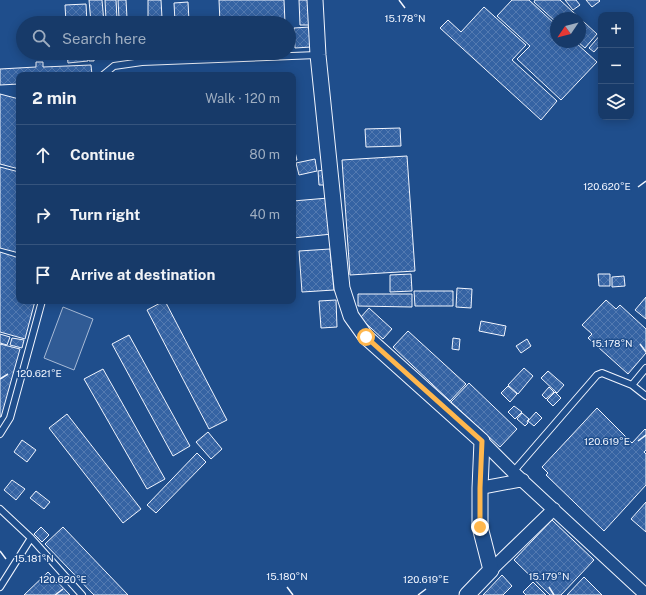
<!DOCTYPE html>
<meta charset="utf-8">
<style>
:root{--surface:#173a69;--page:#244571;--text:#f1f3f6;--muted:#9eadc0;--line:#36547d}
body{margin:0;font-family:"Public Sans",sans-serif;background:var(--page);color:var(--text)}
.controls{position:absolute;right:12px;top:12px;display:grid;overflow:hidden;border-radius:8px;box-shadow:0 2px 10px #0003}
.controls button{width:36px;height:36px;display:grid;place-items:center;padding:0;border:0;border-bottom:1px solid var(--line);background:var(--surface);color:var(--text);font:20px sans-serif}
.compass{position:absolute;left:550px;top:12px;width:36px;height:36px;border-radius:50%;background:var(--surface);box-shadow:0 2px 10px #0003;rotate:235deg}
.stop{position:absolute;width:12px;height:12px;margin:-9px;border:3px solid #ffb74d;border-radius:50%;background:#fff}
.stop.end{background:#ffb74d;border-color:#fff;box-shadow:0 1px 4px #0008}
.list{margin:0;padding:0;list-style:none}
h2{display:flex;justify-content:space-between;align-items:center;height:52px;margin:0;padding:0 16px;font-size:17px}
h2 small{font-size:13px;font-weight:400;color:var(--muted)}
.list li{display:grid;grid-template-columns:26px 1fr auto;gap:12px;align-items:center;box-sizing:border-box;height:60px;padding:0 16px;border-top:1px solid var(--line)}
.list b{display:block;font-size:15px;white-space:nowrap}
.list em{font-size:13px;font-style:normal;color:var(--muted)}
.icon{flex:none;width:22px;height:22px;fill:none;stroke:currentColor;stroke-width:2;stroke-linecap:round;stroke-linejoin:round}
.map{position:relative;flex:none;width:646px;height:595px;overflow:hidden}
.search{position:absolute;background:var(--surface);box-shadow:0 2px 10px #0003;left:16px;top:16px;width:280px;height:44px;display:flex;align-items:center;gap:10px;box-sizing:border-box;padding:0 14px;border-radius:22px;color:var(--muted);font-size:15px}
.panel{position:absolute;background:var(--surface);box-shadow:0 2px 10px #0003;left:16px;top:72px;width:280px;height:232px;border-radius:8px}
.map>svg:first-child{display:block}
</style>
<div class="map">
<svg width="646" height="595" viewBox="0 0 646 595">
<defs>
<pattern id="building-cross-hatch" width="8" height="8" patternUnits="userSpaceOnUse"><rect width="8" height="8" fill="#3563a3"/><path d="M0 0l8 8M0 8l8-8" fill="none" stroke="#537ab1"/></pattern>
</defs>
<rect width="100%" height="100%" fill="#1f4e8c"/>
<!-- park -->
<path fill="#305b95" stroke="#a8bbd7" d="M63 307 93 319 74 370 44 358Z"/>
<!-- building -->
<path fill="url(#building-cross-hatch)" stroke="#f2f6ff" d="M89 0H102L104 23H91Z
M105 0H116L117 19 106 20Z
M118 0H126L127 18H119Z
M148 0H161L162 18H148Z
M219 0H284L285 23H220Z
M299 0H309V25H300Z
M512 0H529L556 25V42H575L597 62 561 100 517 59 530 46 497 16Z
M535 0H560L597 34 585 48 578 42H580V18H556V22L534 2Z
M565 0H576L580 5 573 10Z
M586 0H599L600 1 592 7Z
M188 2 189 21 175 22 174 3Z
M86 4 87 23H66L65 5Z
M484 7 526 45 512 60 557 101 541 120 440 28 448 20 461 32Z
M310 27 311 47 295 48 294 28Z
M601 34V44L594 52 589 48Z
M67 53H87L88 61 68 63Z
M89 53H94V61H89Z
M159 53H192L193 58 160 59Z
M36 62H43V67L91 65 92 75H19V84L0 85V69L36 67Z
M0 94 19 99V169L0 164Z
M400 128 401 146 366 147 365 129Z
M293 152H295L297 160 293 161Z
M407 156 415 271 350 275 342 160Z
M315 159 317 171 299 175 296 163Z
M0 167 19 172V253L0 248Z
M324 170 325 185H319L318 171Z
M328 198 332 234 293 238V201Z
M330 249 334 290 302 292 299 251Z
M0 252 19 258V301H35L25 339 0 332Z
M411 274 412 291 390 292V275Z
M598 274H610V286H599Z
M624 276 625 286 612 287V277Z
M457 288 472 289 471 308 456 307Z
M414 291H453V306H415Z
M358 294H412V307L358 306Z
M646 297V319L635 310Z
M336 300 337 327 321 328 319 301Z
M606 300 616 309 620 305 646 329V353L628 374 588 338 592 334 582 325Z
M164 301H165L227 420 209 429 147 310Z
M369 308 392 329 383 339 360 318Z
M481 321 506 326 504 336 479 331Z
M408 331 466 384 450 401 393 347Z
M0 334 10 337 7 345 0 343Z
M129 335 190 446 173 456 112 344Z
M12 338 24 340 22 348 10 345Z
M453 338 460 339 459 350 452 349Z
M527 339 531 346 521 353 516 346Z
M0 344 20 349 1 417H0Z
M524 368 533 376 518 394 508 385Z
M103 369 165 479 147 489 84 379Z
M548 371 564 385 557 393 541 378Z
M469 383 517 429 500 447 451 402Z
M508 386 517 394 510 402 501 393Z
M549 387 554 392 546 399 542 395Z
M555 392 561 398 553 406 547 400Z
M514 406 522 412 515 419 508 412Z
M597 408 632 443 645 429 646 430V450L644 452 646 454V485L604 531 546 475 548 473 542 467Z
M536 412 542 418 534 426 528 421Z
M522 413 529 419 527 421 528 423 525 426 517 419Z
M67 414 141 509 123 523 49 428Z
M208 432 222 449 211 459 196 442Z
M22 440 36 450 27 462 14 452Z
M197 453 206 462 156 513 147 505Z
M12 480 25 489 16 500 4 490Z
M36 491 50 502 44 509 30 498Z
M646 502V532L631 519Z
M552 520 594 560 561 595H550L514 560Z
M41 527 49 535 42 542 34 534Z
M63 527 128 595H94L45 544Z
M48 572 70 595H24Z
M502 575 512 586 503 595H483Z
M584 577 602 595H567Z
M533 582 546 595H526L523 592Z"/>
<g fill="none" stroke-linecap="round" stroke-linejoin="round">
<defs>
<path id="service" d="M103 75 114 66 142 62 317 55
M632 385 646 368
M0 434 10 418 42 301
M513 472 597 375 602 373 632 385 646 396
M0 509 31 538 82 595
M0 587 31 538"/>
<path id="minor" d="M482 441 513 472 646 595
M480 488 523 480
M491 570 554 509"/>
<path id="tertiary" d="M315 0 318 55 342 288 351 316 366 337 482 441 480 488V527L491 570 467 595"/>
</defs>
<!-- service casing -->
<use href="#service" stroke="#f2f6ff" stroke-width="8"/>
<!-- minor casing -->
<use href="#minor" stroke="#f2f6ff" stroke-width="14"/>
<!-- tertiary casing -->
<use href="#tertiary" stroke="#f2f6ff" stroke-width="17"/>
<!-- service -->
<use href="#service" stroke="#1f4e8c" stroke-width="6"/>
<!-- minor -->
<use href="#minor" stroke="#1f4e8c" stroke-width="12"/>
<!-- tertiary -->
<use href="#tertiary" stroke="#1f4e8c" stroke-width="15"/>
</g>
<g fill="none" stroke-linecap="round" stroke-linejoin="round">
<!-- route -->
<path stroke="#ffb74d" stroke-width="5" d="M366 337 482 441 480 488V527"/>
</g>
<!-- ticks -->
<path fill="none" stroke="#f2f6ff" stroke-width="1.5" d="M399 0 405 8M638 187 646 181M640 344 646 352M0 379 8 374M638 441 646 435M0 551 6 559M287 587 293 595M549 587 554 595M55 595 63 589M418 595 426 589"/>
<g font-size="10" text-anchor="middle" fill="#f2f6ff" stroke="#1f4e8c" stroke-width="3" stroke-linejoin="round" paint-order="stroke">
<text x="405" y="22">15.178°N</text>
<text x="607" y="190">120.620°E</text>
<text x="612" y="347">15.178°N</text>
<text x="39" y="377">120.621°E</text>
<text x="607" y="445">120.619°E</text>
<text x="34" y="562">15.181°N</text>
<text x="287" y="580">15.180°N</text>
<text x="549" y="580">15.179°N</text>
<text x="63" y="583">120.620°E</text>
<text x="426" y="583">120.619°E</text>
</g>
</svg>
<div class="controls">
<button>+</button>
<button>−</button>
<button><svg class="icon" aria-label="layers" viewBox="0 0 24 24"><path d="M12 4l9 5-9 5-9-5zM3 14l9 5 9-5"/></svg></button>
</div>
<svg class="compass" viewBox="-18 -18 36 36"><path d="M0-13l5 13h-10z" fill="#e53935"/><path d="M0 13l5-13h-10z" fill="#9eadc0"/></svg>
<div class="stop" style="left:366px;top:337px"></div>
<div class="stop end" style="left:480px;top:527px"></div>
<div class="search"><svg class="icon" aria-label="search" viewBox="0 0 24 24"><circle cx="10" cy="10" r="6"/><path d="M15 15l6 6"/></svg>Search here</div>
<section class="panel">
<h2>2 min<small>Walk · 120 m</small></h2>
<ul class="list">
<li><svg class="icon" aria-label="ahead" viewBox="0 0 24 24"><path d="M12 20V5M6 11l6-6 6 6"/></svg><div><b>Continue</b></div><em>80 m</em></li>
<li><svg class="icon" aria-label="right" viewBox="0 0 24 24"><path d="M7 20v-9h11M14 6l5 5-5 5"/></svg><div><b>Turn right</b></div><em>40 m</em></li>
<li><svg class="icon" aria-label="arrive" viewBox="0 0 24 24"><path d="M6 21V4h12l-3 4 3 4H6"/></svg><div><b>Arrive at destination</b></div></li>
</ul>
</section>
</div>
